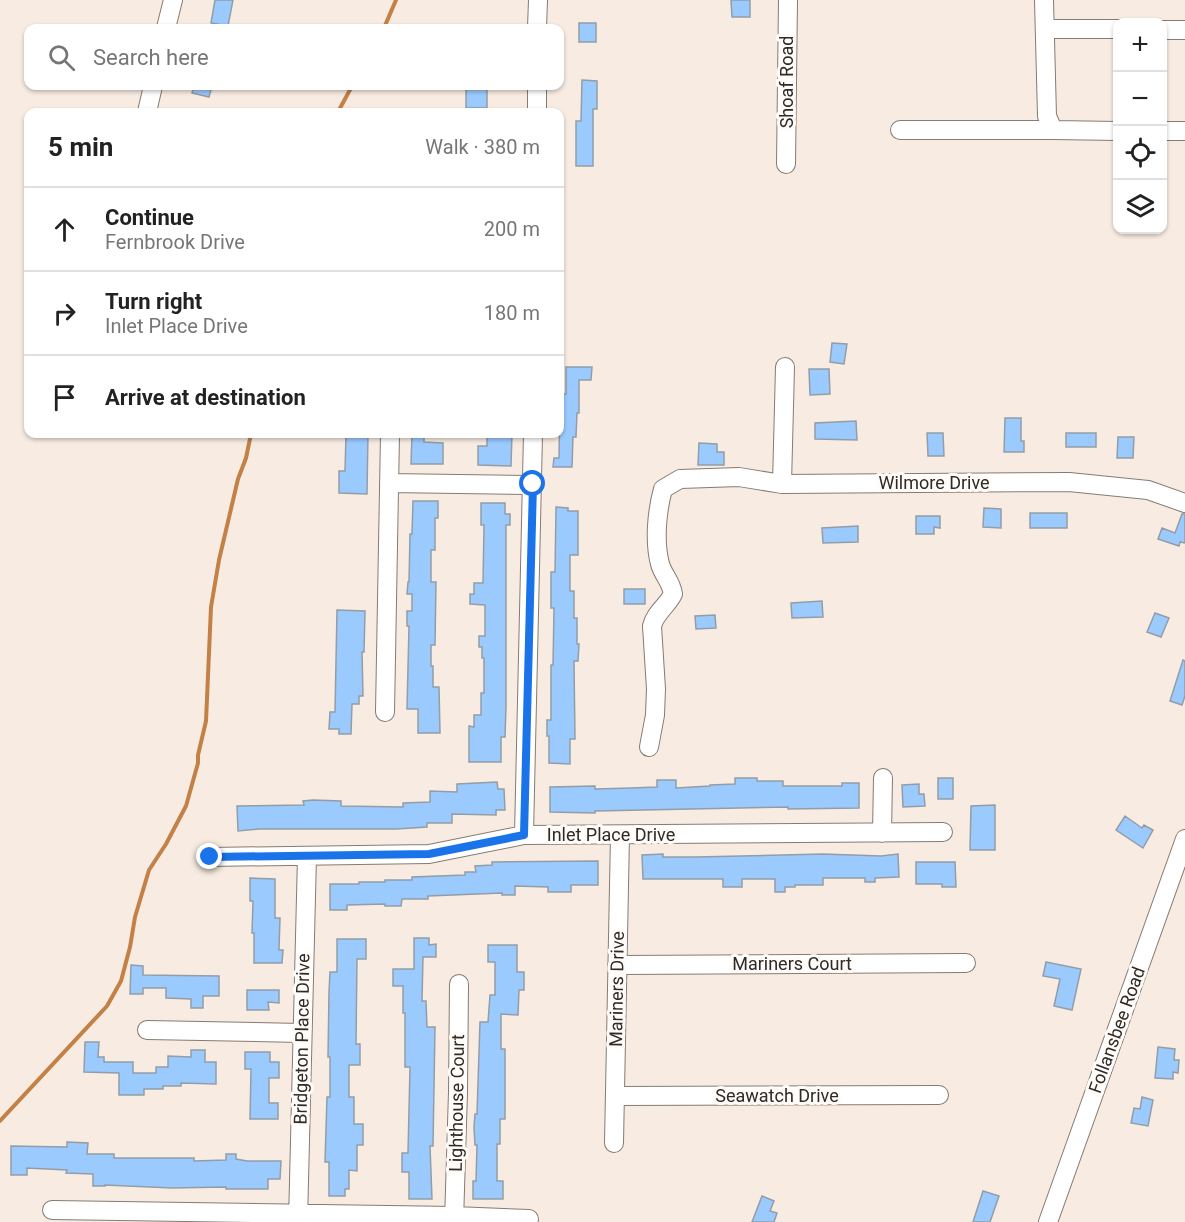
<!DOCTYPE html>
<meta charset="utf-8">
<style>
:root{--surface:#fff;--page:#f6f6f6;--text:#222;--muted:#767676;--line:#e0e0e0}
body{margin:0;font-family:Roboto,sans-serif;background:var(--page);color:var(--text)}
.controls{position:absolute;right:18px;top:18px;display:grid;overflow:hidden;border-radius:12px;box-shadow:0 2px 4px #0004}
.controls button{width:54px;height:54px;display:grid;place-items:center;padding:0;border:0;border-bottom:2px solid var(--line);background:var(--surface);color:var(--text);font:30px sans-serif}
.stop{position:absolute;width:18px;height:18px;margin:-14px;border:4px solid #1a73e8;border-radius:50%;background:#fff}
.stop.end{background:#1a73e8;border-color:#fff;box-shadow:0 2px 6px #0008}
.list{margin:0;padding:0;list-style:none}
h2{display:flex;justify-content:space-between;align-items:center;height:78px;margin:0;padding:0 24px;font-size:26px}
h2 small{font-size:20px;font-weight:400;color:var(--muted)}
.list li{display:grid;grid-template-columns:39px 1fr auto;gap:18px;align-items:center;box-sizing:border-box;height:84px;padding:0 24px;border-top:2px solid var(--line)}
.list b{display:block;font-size:22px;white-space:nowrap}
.list p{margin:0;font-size:20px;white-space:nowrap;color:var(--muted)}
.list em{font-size:20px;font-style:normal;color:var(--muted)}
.icon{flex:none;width:33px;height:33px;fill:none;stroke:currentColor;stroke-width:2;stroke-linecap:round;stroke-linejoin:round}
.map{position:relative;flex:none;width:1185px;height:1222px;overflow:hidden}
.search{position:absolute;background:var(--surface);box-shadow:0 2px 4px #0004;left:24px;top:24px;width:540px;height:66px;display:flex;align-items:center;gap:15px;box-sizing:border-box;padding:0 21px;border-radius:12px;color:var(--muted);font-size:22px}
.panel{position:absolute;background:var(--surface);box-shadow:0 2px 4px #0004;left:24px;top:108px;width:540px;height:330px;border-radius:12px}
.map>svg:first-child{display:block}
</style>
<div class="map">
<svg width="1185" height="1222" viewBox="0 0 1185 1222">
<rect width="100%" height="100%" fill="#f8ece2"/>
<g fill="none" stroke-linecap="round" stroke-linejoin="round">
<!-- stream -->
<path stroke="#c38147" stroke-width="4" d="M384 28 396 0
M338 112 352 86
M0 1121 107 1006 121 981 130 947 135 917 149 870 166 844 186 806 198 763V755L206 721 211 607 219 560 238 479 246 458 251 434"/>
</g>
<!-- building -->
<path fill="#9bcafe" stroke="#939da7" stroke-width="1.5" d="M215 0H233L228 26 211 23Z
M731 0H750V17H732Z
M579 23H596V42H579Z
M582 80 597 81V109H593V166H576V121H581Z
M194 86H212L209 97 192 93Z
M466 86H487V108H466Z
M832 343 847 344 844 364 830 362Z
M566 367H592L591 380H579V413H577L576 437H573L572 467H553L554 458H559L560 394H566Z
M809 369H829L830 394 810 395Z
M1005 418H1021V441H1024V452H1004Z
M856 421 857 440 815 439V423Z
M927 433H943L944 456H928Z
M1066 433H1096V447H1066Z
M346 434H368L367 494 339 493V471H345Z
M412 434H424V442L443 443V464H411Z
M487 434H512L511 466 478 465V446H487Z
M1118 437H1134L1133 458H1117Z
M699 443 717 444V452H724V465H698Z
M413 501H438V518H435V550H431V582H436L435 645H431V666H433V687H439L440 733H418V709H407L409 626H407V611H412V594H407L408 582H409L410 534H412Z
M481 503H505V514H510V525H506V706L505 737H501V762H469V726L474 727V715H481V693H484V658H482V647H479V636H485V605L470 604V594H474V583H483L484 525H481Z
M556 507 568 508V511H578V555H570V591H574V618H577V644H579L578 661H574L575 739H570V764L549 763V736H547V720H551V665H553L554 608H551V572H555Z
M984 508 1001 509V528L983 527Z
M1030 513H1067V528H1030Z
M1182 514H1185V543L1180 542 1179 546 1158 539 1162 528 1175 533Z
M916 516H940V528L934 527V534H916Z
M858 526V542L823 543 822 528Z
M624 589H645V604H624Z
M822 601 823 617 792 618 791 603Z
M337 610 365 611 364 652H362L363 696H359V704H352L351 734H339V729H329L330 712H335Z
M1155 613 1169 618 1161 637 1147 632Z
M715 615 716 628 696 629 695 616Z
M1183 660 1185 661V696L1182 705 1170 701Z
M735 778H757V781H783V786H842V783H859V808L788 809V807L595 811V813L550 812V787L595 786V789L631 788 657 787V780H676V788L710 786V785L735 784Z
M938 778H953V799H938Z
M497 782 498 789H504L505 810H496V815L452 814V823H427V827L396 829H259L238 831 237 806 304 805 303 801 313 800 341 801V806L403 807V803L430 802V791L457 792V784Z
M919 784V794H924L925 806 903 807 902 785Z
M995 805V850H970L971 806Z
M1125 816 1142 828 1144 825 1153 830 1143 848 1116 830Z
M663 854V857H695L823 854 881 856 898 854 899 877 875 878V882H865V878H823V885H795V887H785V892H775V879H742V887H723V879H643L642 855Z
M598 861V885H571V892H548V887L515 886V895H502V893L428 896V899H402L401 906H385V904L347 905V910H330V884H359V882H385V880H412V877L465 875V872H476L475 866 492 865V862Z
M916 862H955L956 887H942V884H916Z
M250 878 275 879V918H280L279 950H283L282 963H254V933H252L253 901H250Z
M414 938H429V945L436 944V957H423L422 1001H426L427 1027H435L433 1146H430L432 1199H409V1172H402V1153H408L410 1067H405V1013H403V986H393V969H414Z
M337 939H366V959H357L356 1044H360V1065H349V1097H354V1124H363V1145H357V1171L349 1170V1189H345V1196H329V1162H325L327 1097H330V1057H328L329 992 330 972H337Z
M488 945H517V972H524V990H519L518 1015 501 1014V1049H505V1119H500V1144H497V1181H503V1199H473V1181H476L477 1145H475L474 1127 475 1114H477L480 1022H488L490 995H495V962H488Z
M1046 962 1081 969 1072 1010 1054 1006 1060 979 1043 976Z
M131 965 143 966V975L219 976V996H203V1008H191V999L166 998V988H143V994H130Z
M247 990H279V1003L268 1002 269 1010H247Z
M85 1042H99L98 1057H104V1062H133V1073H156V1067H168V1056L191 1057V1050H205V1062H216V1084L181 1083V1086H163V1089H144V1095H119V1073L84 1072Z
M1158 1047 1175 1049 1174 1060H1179L1178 1073 1173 1072V1079L1155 1078Z
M245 1052H270V1062H279V1078H269V1103H278V1119H250L251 1069H245Z
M1142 1097 1153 1100 1148 1126 1131 1123 1134 1108 1140 1109Z
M67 1142 88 1143 87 1154H114V1158H194V1161L226 1160V1154H236V1159L247 1161H281L280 1179H268V1189H226V1187L172 1188 105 1185V1186H93V1174L66 1173 67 1170 27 1168V1175H11V1146L67 1147Z
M983 1191 999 1196 990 1222H973Z
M762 1196 774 1201 770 1211 777 1213 774 1222H752Z"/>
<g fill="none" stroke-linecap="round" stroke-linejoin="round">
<defs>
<path id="minor" d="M1044 0 1047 116 1053 130 1118 131
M166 28 173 0
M537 28 538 0
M1045 29H1118
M1162 30H1185
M147 112 153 86
M537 112V86
M900 130H1053
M1162 131H1185
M786 164 788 0
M389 483 533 485
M782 484 785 367
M385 712 390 434
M649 747 655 715 656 689 652 626C655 613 667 606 673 594 671 581 663 575 660 564 654 541 657 511 663 489L680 479 739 477 782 484 1069 482 1148 490 1185 503
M882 833 883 778
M524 835 533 434
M210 857 429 854 524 835 943 832
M617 965 966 963
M147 1030 302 1033
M615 1096 939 1095
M614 1143 620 835
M52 1210 454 1216 529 1219
M298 1222 307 856
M454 1222 458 1092 459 984
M1048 1222 1185 839"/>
</defs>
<!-- minor casing -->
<use href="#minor" stroke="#857b72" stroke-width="20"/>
<!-- minor -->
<use href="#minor" stroke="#fff" stroke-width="18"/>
</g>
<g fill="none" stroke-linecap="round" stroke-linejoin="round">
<!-- route -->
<path stroke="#1a73e8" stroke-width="8" d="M210 857 429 854 524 835 533 484"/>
</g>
<g text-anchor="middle" stroke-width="6" stroke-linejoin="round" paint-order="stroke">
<!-- street labels -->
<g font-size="18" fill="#2e2a26" stroke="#fefbf9">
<text transform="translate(787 82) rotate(-90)" y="6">Shoaf Road</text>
<text x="934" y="489">Wilmore Drive</text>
<text x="611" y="841">Inlet Place Drive</text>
<text x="792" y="970">Mariners Court</text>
<text transform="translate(617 989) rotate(-89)" y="6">Mariners Drive</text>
<text transform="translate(1117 1030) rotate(-70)" y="6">Follansbee Road</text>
<text transform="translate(302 1039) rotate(-89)" y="6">Bridgeton Place Drive</text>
<text x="777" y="1102">Seawatch Drive</text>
<text transform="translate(457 1103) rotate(-89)" y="6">Lighthouse Court</text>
</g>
</g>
</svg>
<div class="controls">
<button>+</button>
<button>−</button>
<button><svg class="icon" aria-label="locate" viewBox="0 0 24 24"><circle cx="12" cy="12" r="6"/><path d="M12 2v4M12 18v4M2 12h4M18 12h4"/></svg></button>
<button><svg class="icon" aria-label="layers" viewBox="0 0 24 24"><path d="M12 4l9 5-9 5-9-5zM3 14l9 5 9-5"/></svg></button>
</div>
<div class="stop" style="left:533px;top:484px"></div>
<div class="stop end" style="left:210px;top:857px"></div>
<div class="search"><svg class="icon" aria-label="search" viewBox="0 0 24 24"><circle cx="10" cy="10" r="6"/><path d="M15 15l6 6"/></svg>Search here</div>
<section class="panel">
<h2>5 min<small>Walk · 380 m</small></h2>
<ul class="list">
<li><svg class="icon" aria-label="ahead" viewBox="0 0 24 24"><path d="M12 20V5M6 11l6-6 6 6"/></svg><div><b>Continue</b><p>Fernbrook Drive</p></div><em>200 m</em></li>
<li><svg class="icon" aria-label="right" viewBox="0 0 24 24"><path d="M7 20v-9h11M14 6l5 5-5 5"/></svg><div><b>Turn right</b><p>Inlet Place Drive</p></div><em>180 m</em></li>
<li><svg class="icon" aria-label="arrive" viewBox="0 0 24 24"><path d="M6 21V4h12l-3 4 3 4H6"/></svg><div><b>Arrive at destination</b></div></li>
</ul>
</section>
</div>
